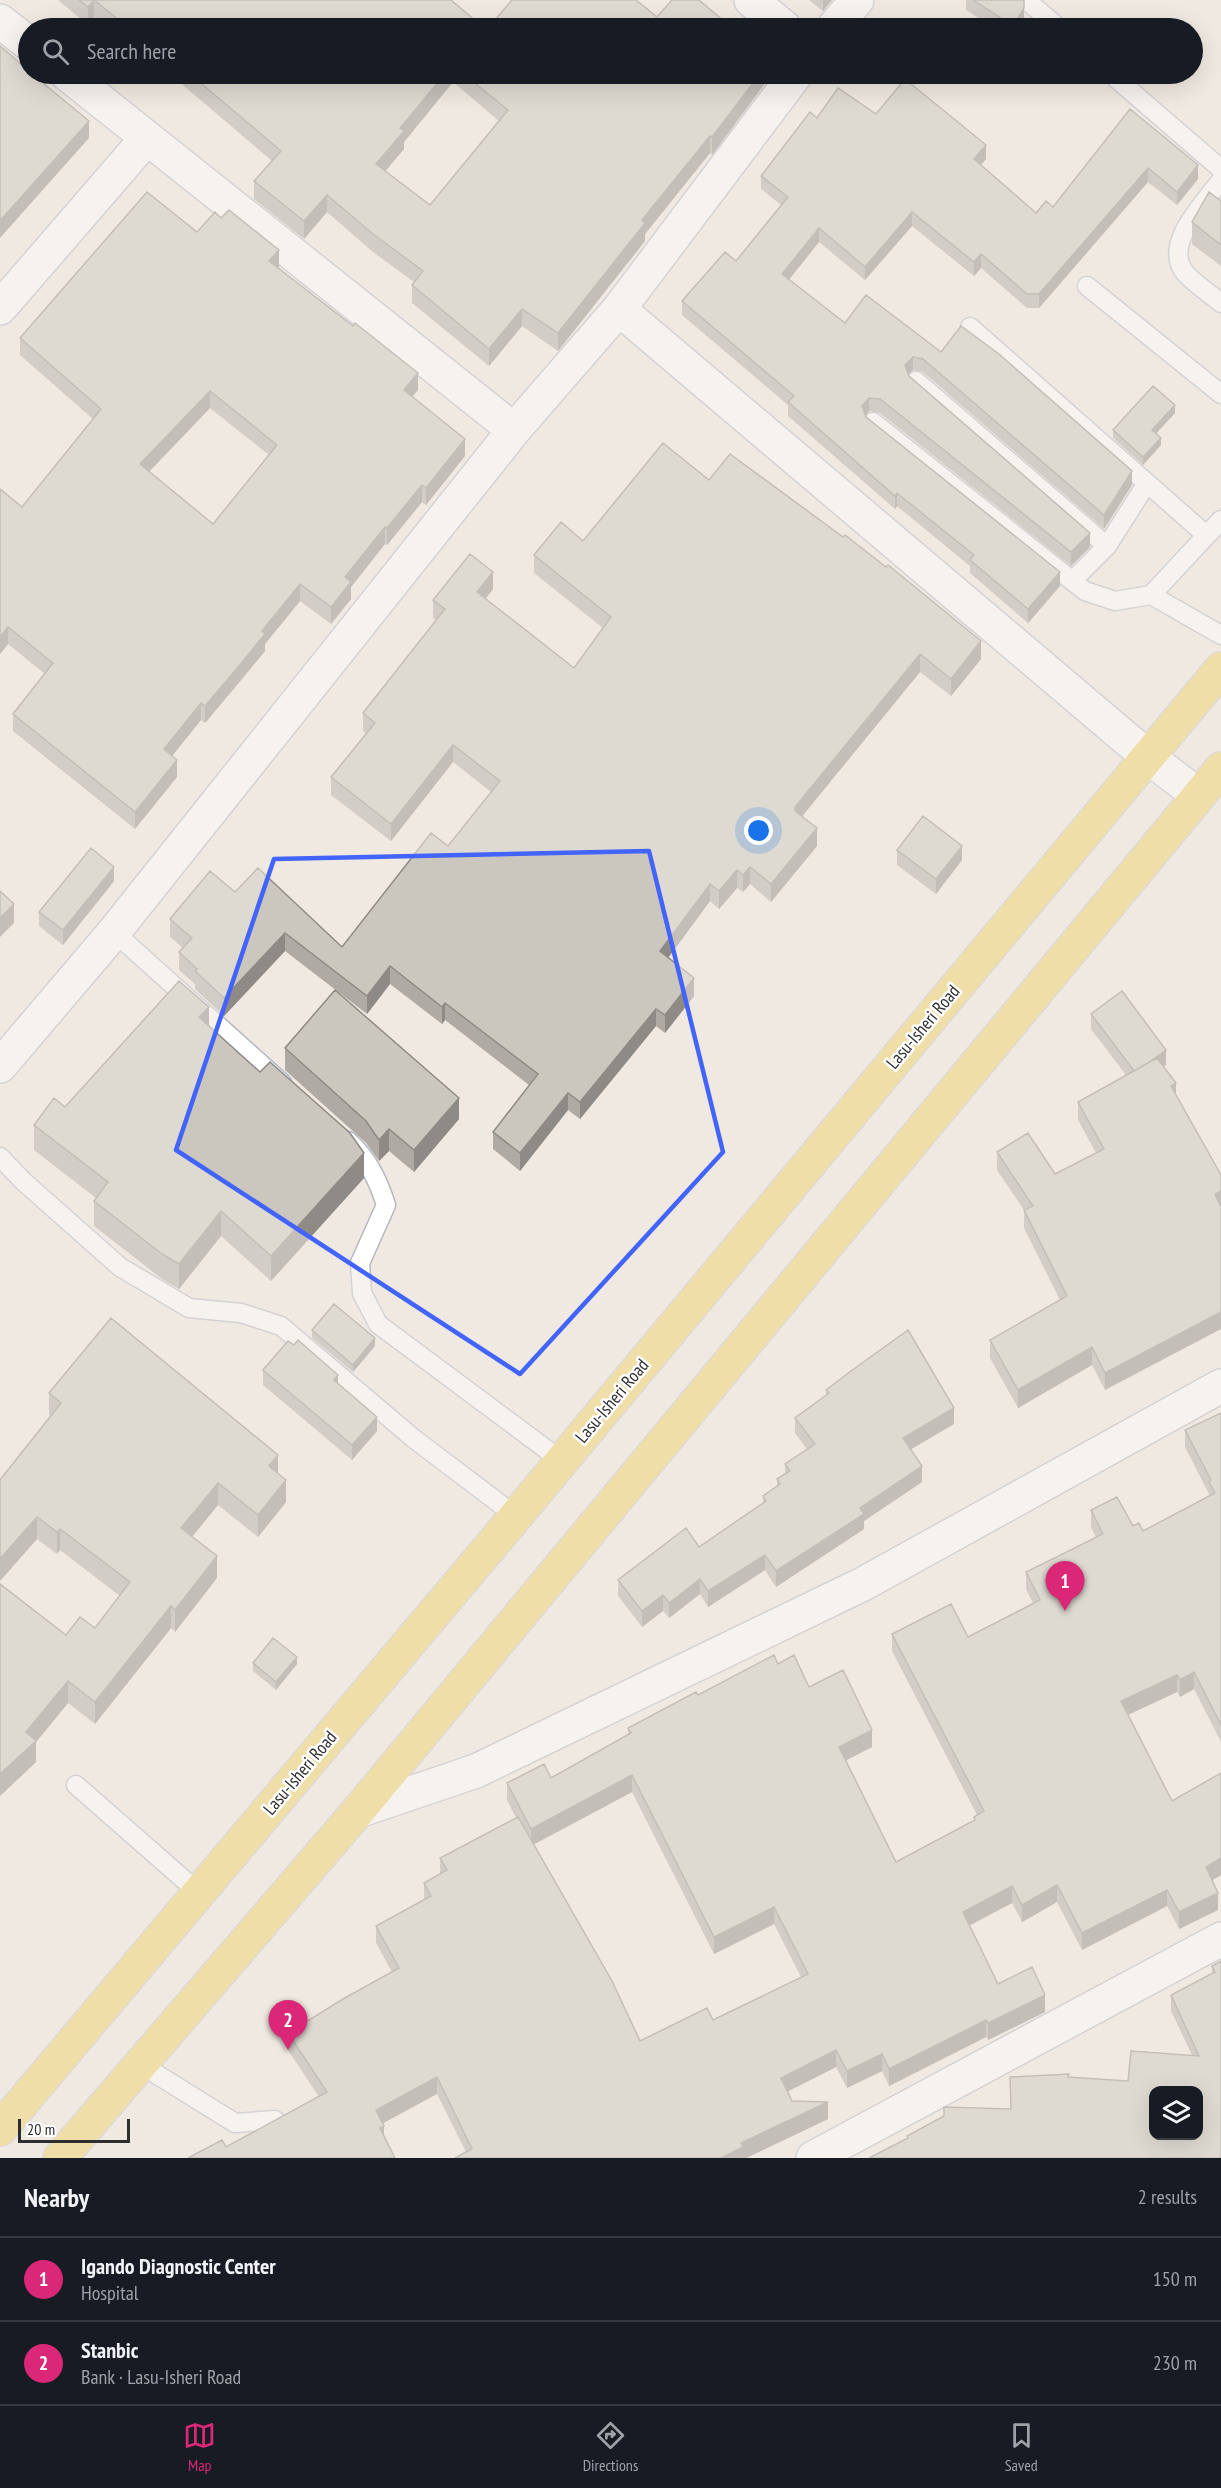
<!DOCTYPE html>
<meta charset="utf-8">
<style>
:root{--surface:#171b24;--page:#20242c;--text:#f1f3f6;--muted:#9ea1a6;--line:#363941;--accent:#db2777}
body{margin:0;font-family:"PT Sans Narrow",sans-serif;background:var(--page);color:var(--text)}
.controls{position:absolute;right:18px;bottom:18px;display:grid;overflow:hidden;border-radius:12px;box-shadow:0 6px 24px #0002}
.controls button{width:54px;height:54px;display:grid;place-items:center;padding:0;border:0;border-bottom:2px solid var(--line);background:var(--surface);color:var(--text);font:30px sans-serif}
.scale{position:absolute;left:18px;bottom:15px;width:112px;box-sizing:border-box;padding-left:6px;border:3px solid #2e2e2e;border-top:0;font-size:16px;line-height:21px;white-space:nowrap;color:#2e2e2e;-webkit-text-stroke:4px #fff;paint-order:stroke}
.you{position:absolute;left:759px;top:831px;width:21px;height:21px;margin:-15px;border:4px solid #fff;border-radius:50%;background:#1a73e8;box-shadow:0 0 0 9px #1a73e833}
.badge{display:grid;place-items:center;width:39px;height:39px;border-radius:50%;background:var(--accent);color:#fff;font-size:20px;font-weight:700}
.pin{position:absolute;translate:-50% -50px;filter:drop-shadow(0 2px 3px #0008)}
.pin::after{content:'';position:absolute;top:32px;width:21px;height:18px;background:inherit;clip-path:polygon(0 0,100% 0,50% 100%)}
.list{margin:0;padding:0;list-style:none}
h2{display:flex;justify-content:space-between;align-items:center;height:78px;margin:0;padding:0 24px;font-size:26px}
h2 small{font-size:20px;font-weight:400;color:var(--muted)}
.list li{display:grid;grid-template-columns:39px 1fr auto;gap:18px;align-items:center;box-sizing:border-box;height:84px;padding:0 24px;border-top:2px solid var(--line)}
.list b{display:block;font-size:22px;white-space:nowrap}
.list p{margin:0;font-size:20px;white-space:nowrap;color:var(--muted)}
.list em{font-size:20px;font-style:normal;color:var(--muted)}
.icon{flex:none;width:33px;height:33px;fill:none;stroke:currentColor;stroke-width:2;stroke-linecap:round;stroke-linejoin:round}
.map{position:relative;flex:none;width:1221px;height:2158px;overflow:hidden}
.search{position:absolute;background:var(--surface);box-shadow:0 6px 24px #0002;left:18px;right:18px;top:18px;height:66px;display:flex;align-items:center;gap:15px;box-sizing:border-box;padding:0 21px;border-radius:33px;color:var(--muted);font-size:22px}
.sheet{height:246px;background:var(--surface)}
nav{display:flex;justify-content:space-around;align-items:center;box-sizing:border-box;height:84px;border-top:2px solid var(--line);background:var(--surface);font-size:16px;color:var(--muted)}
nav a{display:grid;justify-items:center;gap:3px}
nav .on{color:var(--accent)}
.map>svg:first-child{display:block}
</style>
<div class="map">
<svg width="1221" height="2158" viewBox="0 0 1221 2158">
<rect width="100%" height="100%" fill="#efe9e1"/>
<g fill="none" stroke-linecap="round" stroke-linejoin="round">
<defs>
<path id="lane" d="M1026 0 1059 28
M1111 74 1221 169
M1221 180C1204 204 1162 244 1185 273 1195 284 1210 294 1221 303
M1087 286 1221 394
M970 327 1206 535
M916 381 1107 546
M873 422 1085 591 1115 601 1151 595 1221 520
M1072 581 1107 546 1147 483
M1151 595 1221 635
M114 932 282 1083
M348 1141C368 1159 378 1180 386 1205L360 1263 362 1293 378 1324 562 1461
M0 1157 23 1181 120 1267 189 1308 241 1313 281 1326 413 1438 516 1516
M76 1785 198 1892
M140 2064 235 2123 275 2120"/>
<path id="street" d="M751 0 785 28
M0 21 28 43
M833 28 857 0
M67 74 514 430
M0 308 147 138
M619 309 1148 757 1198 795
M0 1066 114 932 514 430 619 309 796 74
M358 1811 476 1771 863 1584 1221 1386
M813 2158 1221 1939"/>
<path id="primary" d="M0 2129 516 1516 1221 669
M60 2158 358 1811 1221 769"/>
</defs>
<!-- lane casing -->
<use href="#lane" stroke="#b4b7c1" stroke-width="21"/>
<!-- street casing -->
<use href="#street" stroke="#b4b7c1" stroke-width="36"/>
<!-- primary casing -->
<use href="#primary" stroke="#c9c9c9" stroke-width="36"/>
<!-- lane -->
<use href="#lane" stroke="#fff" stroke-width="18"/>
<!-- street -->
<use href="#street" stroke="#fff" stroke-width="33"/>
<!-- primary -->
<use href="#primary" stroke="#f2d163" stroke-width="33"/>
</g>
<!-- wall -->
<path fill="#afaba4" fill-rule="evenodd" d="M58 0H451L484 28H107L94 18 88 25Z
M809 0H832L823 11Z
M966 0H1024V23L1020 28H994L966 10Z
M162 74H769V78L712 155 710 153 645 234V241L558 351 522 326 489 366 412 303V285L414 282 373 252 327 212 304 239 254 199V181L272 161 177 80 174 83ZM453 82 499 121 430 205 385 171 404 149V142Z
M1130 109 1198 179 1177 205 1148 182 1039 308H1027L981 268 974 276 912 226 865 280 819 242 789 280 845 323 941 352 1132 485 1104 529 923 372 913 370 908 375 1090 547 1071 566 880 413 869 411 866 416 1060 586 1028 623 970 573V566L897 506 895 509 788 416V405L682 315V301L736 261 781 205 761 189V176L817 118 876 114 986 159 981 165 1036 213 1053 207Z
M1221 201V266L1192 244V222Z
M197 232 279 267H278L418 390 412 397 465 456 426 505 422 502 387 545 385 544 351 587V599L331 624 300 601 265 644V651L239 683 205 723 201 720 172 756 177 777 135 829 13 731V714L45 674 8 644 0 654 22 507 93 419 20 355V338ZM210 408 269 455 213 524 149 472Z
M1175 413 1156 433 1161 445 1143 465 1113 438V430Z
M709 480 981 659 951 696 920 672 802 816 817 846 771 902 750 884 743 892 737 888 719 909 710 901 668 958 694 996 665 1033 656 1026 580 1119 568 1110 520 1171 493 1149V1132L529 1085 445 1020 442 1024 390 984 367 1014 285 951 224 1016 195 989V984L179 970V952L183 948 170 937V919L235 892 342 947 448 846 491 792 453 762 391 841 331 795V777L366 733 363 731V713L436 620 433 618V600L493 589 485 599 574 668 603 628 534 573V555L583 541Z
M897 850 962 860 936 894 897 865Z
M114 881 63 945 39 926V912Z
M1091 1014 1166 1065 1164 1066 1105 1390 1092 1365 1018 1408 990 1358V1340L1060 1300 1024 1228V1210L997 1170V1152L1055 1174 1096 1153 1078 1120V1102L1126 1075 1091 1029Z
M209 1026 364 1178 271 1281 221 1236 179 1289 162 1279 94 1226V1201L96 1198 34 1150V1125Z
M285 1048 459 1119 414 1172 389 1151 379 1161 366 1143 285 1070Z
M312 1330 375 1346 353 1372 312 1338Z
M263 1370 338 1384 377 1431 352 1460 263 1385Z
M826 1390 954 1424 911 1449 922 1482 864 1521V1529L776 1587 765 1570 708 1607 700 1594 669 1618 663 1611 642 1627 618 1596V1580L699 1547 763 1504V1496L777 1487V1479L785 1473V1464L807 1449 795 1433V1418L826 1395Z
M49 1393 278 1474 286 1502 258 1537 218 1505 192 1537 217 1578 175 1632 171 1628 95 1724 68 1703 36 1742V1762L0 1796V1584L66 1635 95 1628 120 1596 60 1550 57 1554 37 1539 0 1581 50 1416 49 1415Z
M1221 1413V1742L1194 1689 1180 1697 1177 1692 1128 1715 1172 1801 1221 1773V1875L1212 1880 1218 1910 1179 1929 1167 1906 1082 1950 1057 1902 1022 1922 1012 1903 969 1925 998 1984 1045 2012 988 2040 986 2037 889 2086 882 2071 847 2088 836 2067 788 2091 792 2101 828 2119 746 2158H455L466 2152 437 2094 226 2147 319 2097 288 2050V2033L392 1972 376 1943V1926L424 1900V1883L440 1874V1858L516 1818 507 1800V1783L551 1778 628 1735V1728L698 1695 778 1664 809 1687 872 1747 846 1760 896 1862 974 1820V1817L977 1815 892 1651V1634L968 1637 1033 1603 1026 1589V1572L1096 1537 1091 1527V1510L1133 1526 1143 1531 1209 1496V1494L1185 1447V1430ZM632 1792 714 1954 774 1924 801 1977 713 2020 640 2041 534 1844Z
M253 1663 297 1664 276 1690 253 1671Z
M1221 1961V2158L907 2139V2136L1010 2109V2077H1068L1128 2081 1192 2055 1171 2011V1995L1212 1974V1966Z"/>
<!-- shaded-wall -->
<path fill="#8e8b86" d="M94 0V18L88 25V7Z
M823 0H832L823 11Z
M1024 8V23L1020 28H1013V26Z
M174 74H177V80L174 83Z
M445 74H453V82L404 142V149L376 182V164L400 128Z
M760 74H769V78L712 155V137Z
M89 121V138L0 238V221Z
M710 136V153L645 234V241L558 351V333L642 220Z
M986 145V159L974 173V159Z
M1198 165V179L1177 205V192Z
M1148 168V182L1039 308V294Z
M327 195V212L304 239V221Z
M912 212V226L865 280V267Z
M819 228V242L782 288V274Z
M279 250V267L269 277V261Z
M981 254V268L974 276V262Z
M522 309V326L489 366V349Z
M913 357V370L905 378V365Z
M418 373V390L404 407V390Z
M210 391V408L140 481V464Z
M869 398V411L862 420V406Z
M1175 405V413L1152 438V430Z
M1161 438V445L1143 465V457Z
M465 439V456L426 505V488Z
M1132 471V485L1104 529V515Z
M422 485V502L387 545V528Z
M897 493V506L895 509V496Z
M385 527V544L351 587V599L331 624V607L345 577Z
M1090 533V547L1071 566V552Z
M493 572V589L477 610V592Z
M1060 572V586L1028 623V609Z
M300 584V601L265 644V651L205 723V706L262 631Z
M8 627V644L0 654V637Z
M981 641V659L951 696V679Z
M920 654V672L795 825V807Z
M201 703V720L164 766V749Z
M453 745V762L391 841V824Z
M177 760V777L135 829V812Z
M817 828V846L771 902V884Z
M962 846V860L936 894V879Z
M114 867V881L63 945V930Z
M750 867V884L743 892V875Z
M737 870V888L719 909V891Z
M710 884V901L660 969V951Z
M14 904V923L0 937V918Z
M285 933V951L224 1016V998Z
M390 966V984L367 1014V996Z
M694 978V996L665 1033V1015Z
M445 1003V1020L442 1024V1007Z
M209 1007V1032L199 1017Z
M656 1009V1026L580 1119V1102Z
M1166 1050V1065L1135 1088V1073Z
M1176 1083V1101L1171 1086Z
M568 1093V1110L520 1171V1153Z
M459 1098V1119L414 1172V1150Z
M389 1129V1151L379 1161V1140Z
M364 1153V1178L271 1281V1256Z
M1221 1191V1209L1215 1194Z
M221 1211V1236L179 1289V1264Z
M1221 1312V1329L1105 1390V1373Z
M375 1338V1346L353 1372V1365Z
M1092 1347V1365L1018 1408V1390Z
M338 1375V1390L334 1380Z
M954 1408V1424L903 1454V1438Z
M377 1417V1431L352 1460V1445Z
M278 1455V1477L269 1466Z
M922 1466V1482L864 1521V1529L776 1587V1571L860 1508Z
M286 1480V1502L258 1537V1515Z
M218 1483V1505L181 1550V1528Z
M37 1517V1539L0 1581V1559Z
M60 1529V1550L57 1554V1532Z
M765 1555V1570L708 1607V1591Z
M217 1556V1578L175 1632V1610Z
M700 1579V1594L669 1618V1603Z
M663 1595V1611L642 1627V1611Z
M171 1606V1628L95 1724V1702Z
M297 1657V1664L276 1690V1682Z
M1194 1672V1689L1180 1697V1680Z
M1177 1675V1692L1121 1718V1701Z
M68 1681V1703L36 1742V1762L0 1796V1774L26 1732Z
M872 1730V1747L839 1764V1747Z
M632 1775V1792L531 1846V1829Z
M1221 1858V1875L1206 1884V1867Z
M1057 1885V1902L1022 1922V1905Z
M1012 1886V1903L963 1929V1912Z
M1167 1890V1906L1082 1950V1933Z
M1218 1893V1910L1179 1929V1912Z
M774 1907V1924L714 1954V1937Z
M1045 1995V2012L988 2040V2023Z
M986 2020V2037L889 2086V2069Z
M836 2050V2067L781 2095V2078Z
M882 2054V2071L847 2088V2071Z
M437 2077V2094L376 2127V2110Z
M828 2102V2119L746 2158H721L741 2143Z
M384 2126V2143L380 2128Z"/>
<!-- building -->
<path fill="#cbc7bf" stroke="#8e8b86" stroke-width="1.5" fill-rule="evenodd" d="M79 0H451L484 28H129L94 0 88 7Z
M512 0H636L657 17 672 0H699L732 28H488Z
M973 0H1024V8L1013 26Z
M0 46 28 70V74H32L89 121 0 221Z
M190 74H445L400 128 404 131 376 164 430 205 508 110 464 74H760L712 137 710 136 642 220 645 223 558 333 522 309 489 349 412 285 423 271 373 234 327 195 304 221 254 181 281 151Z
M905 79 986 145 974 159 1036 213 1046 201 1053 207 1130 109 1198 165 1177 192 1148 168 1039 294H1027L981 254 974 262 912 212 865 267 819 228 782 274 845 323 866 295 941 352 961 326 999 354 1132 471 1104 515 923 359 913 357 905 365 909 376 1090 533 1071 552 880 399 869 398 862 406 866 417 1060 572 1028 609 970 560 974 555 897 493 895 496 788 402 794 396 682 301 725 252 736 261 788 197 761 176 810 112 817 118 838 88 876 114Z
M147 192 197 232 215 212 221 218 229 210 279 250 269 261 353 326 355 323 418 373 404 390 465 439 426 488 422 485 387 528 385 527 345 577 351 582 331 607 300 584 262 631 265 634 239 666 205 706 201 703 164 749 177 760 135 812 13 714 53 663 8 627 0 637V489L22 507 101 409 20 338ZM210 391 277 445 213 524 140 464Z
M1209 192 1221 201V245L1192 222Z
M1153 386 1175 405 1152 430 1161 438 1143 457 1113 430Z
M663 443 709 480 730 454 843 537 845 535 886 567 888 565 981 641 951 679 920 654 795 807V811L817 828 771 884 750 867 743 875 737 870 719 891 710 884 660 951 694 978 665 1015 656 1009 580 1102 568 1093 520 1153 493 1132 538 1074 445 1003 442 1007 390 966 367 996 285 933 224 998 195 971 197 969 179 952 192 938 170 919 210 871 235 892 258 868 342 947 431 833 448 846 500 781 453 745 391 824 331 777 375 723 363 713 445 609 433 600 470 554 493 572 477 592 574 668 611 617 534 555 561 522 583 541Z
M923 816 962 846 936 879 897 850Z
M91 848 114 867 63 930 39 912Z
M0 891 14 904 0 918Z
M179 981 209 1007 199 1017 260 1072 270 1062 350 1133 364 1153 271 1256 221 1211 179 1264 162 1254 94 1201 108 1182 34 1125 54 1098 65 1107Z
M335 990 459 1098 414 1150 389 1129 379 1140 366 1121 285 1048Z
M1122 991 1166 1050 1148 1063 1134 1071 1091 1014Z
M1157 1058 1176 1083 1171 1086 1221 1175V1191L1215 1194 1221 1207V1312L1105 1373 1092 1347 1018 1390 990 1340 1067 1296 1024 1210 1033 1206 997 1152 1028 1133 1055 1174 1104 1149 1078 1102Z
M334 1304 375 1338 353 1365 312 1330Z
M111 1318 278 1455 269 1466 286 1480 258 1515 218 1483 181 1528 217 1556 175 1610 171 1606 95 1702 68 1681 26 1732 36 1741 0 1774V1584L66 1635 80 1617 95 1628 130 1582 60 1529 57 1532 37 1517 0 1559V1480L61 1403 49 1393Z
M908 1330 954 1408 903 1438 922 1466 860 1508 864 1514 776 1571 765 1555 708 1591 700 1579 669 1603 663 1595 642 1611 618 1580 686 1528 699 1547 766 1501 763 1496 780 1484 777 1479 790 1471 785 1464 815 1444 795 1418 829 1393 826 1390 851 1371Z
M298 1340 338 1375 334 1380 377 1417 352 1445 263 1370 288 1341 294 1345Z
M1221 1413V1725L1194 1672 1180 1680 1177 1675 1121 1701 1172 1801 1221 1773V1858L1206 1867 1218 1893 1179 1912 1167 1890 1082 1933 1057 1885 1022 1905 1012 1886 963 1912 998 1984 1032 1967 1045 1995 988 2023 986 2020 889 2069 882 2054 847 2071 836 2050 781 2078 792 2101 828 2102 741 2143 743 2147 721 2158H455L472 2149 437 2077 376 2110 384 2126 380 2128 395 2158H188L222 2140 226 2147 327 2092 288 2033 343 1999 399 1968 376 1926 431 1896 424 1883 447 1870 440 1858 518 1817 612 1981 640 2041 707 2008 713 2020 808 1974 774 1907 714 1937 632 1775 531 1829 507 1783 544 1764 551 1778 631 1733 628 1728 696 1692 698 1695 774 1655 778 1664 794 1655 809 1687 843 1670 872 1730 839 1747 896 1862 975 1820 974 1817 984 1811 892 1634 951 1604 968 1637 1040 1600 1026 1572 1103 1534 1091 1510 1117 1497 1133 1526 1139 1523 1143 1531 1215 1493 1209 1482 1211 1480 1185 1430Z
M273 1638 297 1657 276 1682 253 1663Z
M1221 1961V2158H869L908 2138 907 2136 944 2116V2107L1011 2109 1010 2077 1069 2074 1068 2077 1128 2081 1131 2051 1199 2056 1171 1995 1215 1972 1212 1966ZM1154 2091H1198V2136H1154Z"/>
<!-- marked area -->
<path d="M0 0H1221V2158H0ZM649 851 723 1152 520 1374 176 1150 274 859Z" fill="#efe9e1" fill-opacity=".55" fill-rule="evenodd"/>
<path fill="none" stroke="#4264fb" stroke-width="4.5" stroke-linejoin="round" d="M649 851 723 1152 520 1374 176 1150 274 859Z"/>
<g text-anchor="middle" stroke-width="5" stroke-linejoin="round" paint-order="stroke">
<!-- street labels -->
<g font-size="18" fill="#2e2e2e" stroke="#fff">
<text transform="translate(923 1027) rotate(-50)" y="6">Lasu-Isheri Road</text>
<text transform="translate(612 1401) rotate(-50)" y="6">Lasu-Isheri Road</text>
<text transform="translate(300 1773) rotate(-50)" y="6">Lasu-Isheri Road</text>
</g>
</g>
</svg>
<div class="controls">
<button><svg class="icon" aria-label="layers" viewBox="0 0 24 24"><path d="M12 4l9 5-9 5-9-5zM3 14l9 5 9-5"/></svg></button>
</div>
<div class="scale">20 m</div>
<div class="you"></div>
<div class="pin badge" style="left:1065px;top:1611px">1</div>
<div class="pin badge" style="left:288px;top:2050px">2</div>
<div class="search"><svg class="icon" aria-label="search" viewBox="0 0 24 24"><circle cx="10" cy="10" r="6"/><path d="M15 15l6 6"/></svg>Search here</div>
</div>
<section class="sheet">
<h2>Nearby<small>2 results</small></h2>
<ul class="list">
<li><span class="badge">1</span><div><b>Igando Diagnostic Center</b><p>Hospital</p></div><em>150 m</em></li>
<li><span class="badge">2</span><div><b>Stanbic</b><p>Bank · Lasu-Isheri Road</p></div><em>230 m</em></li>
</ul>
</section>
<nav>
<a class="on"><svg class="icon" aria-label="map" viewBox="0 0 24 24"><path d="M3 6l6-2 6 2 6-2v14l-6 2-6-2-6 2zM9 4v14M15 6v14"/></svg>Map</a>
<a><svg class="icon" aria-label="directions" viewBox="0 0 24 24"><path d="M12 3l9 9-9 9-9-9zM9 14v-3h6M13 9l2 2-2 2"/></svg>Directions</a>
<a><svg class="icon" aria-label="saved" viewBox="0 0 24 24"><path d="M7 4h10v16l-5-4-5 4z"/></svg>Saved</a>
</nav>
